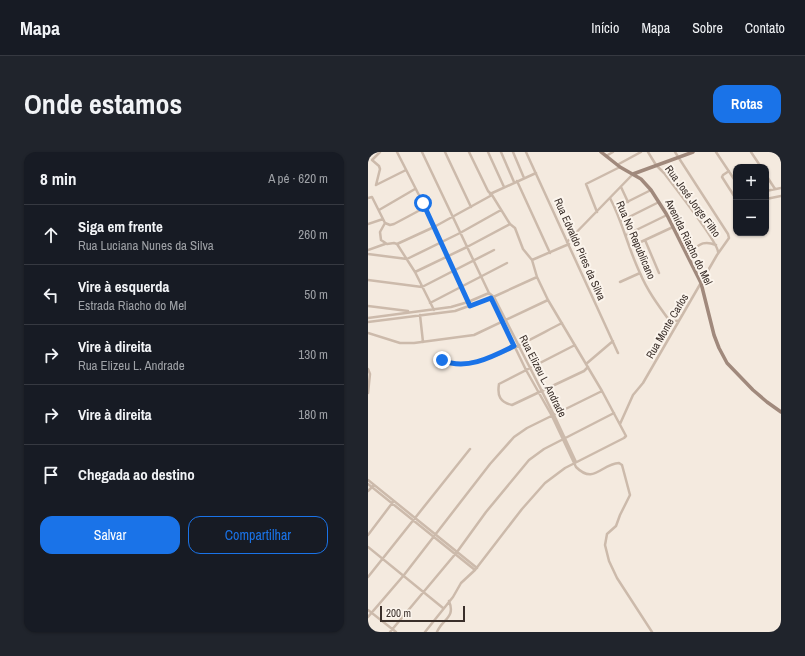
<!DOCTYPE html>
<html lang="pt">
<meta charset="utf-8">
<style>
:root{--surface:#171b24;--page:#20242c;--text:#f1f3f6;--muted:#9ea1a6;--line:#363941;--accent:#1a73e8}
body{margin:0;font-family:"Archivo Narrow",sans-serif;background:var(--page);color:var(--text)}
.controls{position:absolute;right:12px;top:12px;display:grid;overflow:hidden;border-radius:8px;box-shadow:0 1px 3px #0004}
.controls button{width:36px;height:36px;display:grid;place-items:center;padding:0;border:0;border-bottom:1px solid var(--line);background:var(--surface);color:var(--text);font:20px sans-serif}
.scale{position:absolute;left:12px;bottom:10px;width:85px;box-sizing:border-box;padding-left:4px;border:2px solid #3a2f2a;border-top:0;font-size:11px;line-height:14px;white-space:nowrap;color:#3a2f2a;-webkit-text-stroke:3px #fbf4ec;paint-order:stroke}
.stop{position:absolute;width:12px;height:12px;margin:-9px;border:3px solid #1a73e8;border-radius:50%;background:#fff}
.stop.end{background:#1a73e8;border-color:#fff;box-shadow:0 1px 4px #0008}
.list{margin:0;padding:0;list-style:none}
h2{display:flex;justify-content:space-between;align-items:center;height:52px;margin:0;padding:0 16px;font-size:17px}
h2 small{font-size:13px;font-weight:400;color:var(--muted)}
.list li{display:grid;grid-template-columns:26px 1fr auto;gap:12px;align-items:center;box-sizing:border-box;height:60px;padding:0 16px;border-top:1px solid var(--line)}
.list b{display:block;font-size:15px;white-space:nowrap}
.list p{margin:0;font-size:13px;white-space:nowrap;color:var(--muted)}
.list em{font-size:13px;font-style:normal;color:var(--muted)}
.actions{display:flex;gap:8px;padding:12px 16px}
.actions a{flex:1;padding:9px 0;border:1px solid var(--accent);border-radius:12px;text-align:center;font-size:14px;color:var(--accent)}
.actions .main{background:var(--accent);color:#fff}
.icon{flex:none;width:22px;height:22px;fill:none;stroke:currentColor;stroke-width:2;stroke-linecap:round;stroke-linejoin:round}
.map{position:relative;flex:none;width:413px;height:480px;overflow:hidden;border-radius:12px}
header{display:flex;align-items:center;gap:24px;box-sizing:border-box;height:56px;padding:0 20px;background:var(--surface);border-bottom:1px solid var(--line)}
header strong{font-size:19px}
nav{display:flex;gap:22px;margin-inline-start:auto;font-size:14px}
.intro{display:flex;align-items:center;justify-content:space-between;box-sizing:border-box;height:96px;padding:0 24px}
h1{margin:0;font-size:28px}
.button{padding:10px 18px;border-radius:12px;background:var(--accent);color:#fff;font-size:14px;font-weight:700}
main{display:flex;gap:24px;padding:0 24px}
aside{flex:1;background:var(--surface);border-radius:12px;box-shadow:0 1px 3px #0004}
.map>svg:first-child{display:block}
</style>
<header>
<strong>Mapa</strong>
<nav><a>Início</a><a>Mapa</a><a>Sobre</a><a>Contato</a></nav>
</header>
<div class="intro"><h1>Onde estamos</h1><a class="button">Rotas</a></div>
<main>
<aside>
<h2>8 min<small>A pé · 620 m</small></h2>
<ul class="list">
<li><svg class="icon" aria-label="ahead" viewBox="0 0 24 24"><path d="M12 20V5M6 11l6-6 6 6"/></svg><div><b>Siga em frente</b><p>Rua Luciana Nunes da Silva</p></div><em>260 m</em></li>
<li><svg class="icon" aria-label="left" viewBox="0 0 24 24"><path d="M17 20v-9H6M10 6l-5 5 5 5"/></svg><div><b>Vire à esquerda</b><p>Estrada Riacho do Mel</p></div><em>50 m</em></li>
<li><svg class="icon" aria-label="right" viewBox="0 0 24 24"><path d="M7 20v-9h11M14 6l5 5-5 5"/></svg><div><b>Vire à direita</b><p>Rua Elizeu L. Andrade</p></div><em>130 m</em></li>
<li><svg class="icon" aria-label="right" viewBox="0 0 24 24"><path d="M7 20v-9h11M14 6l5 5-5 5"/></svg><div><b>Vire à direita</b></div><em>180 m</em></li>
<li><svg class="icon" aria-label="arrive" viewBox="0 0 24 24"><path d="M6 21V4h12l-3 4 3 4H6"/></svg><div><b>Chegada ao destino</b></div></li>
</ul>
<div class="actions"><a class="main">Salvar</a><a>Compartilhar</a></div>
</aside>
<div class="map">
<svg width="413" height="480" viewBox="0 0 413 480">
<rect width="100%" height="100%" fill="#f4eadf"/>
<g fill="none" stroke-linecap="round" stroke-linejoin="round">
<!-- street -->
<path stroke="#ccbaab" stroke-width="2.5" d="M29 0 55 51 102 154
M54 0 121 141 126 145 186 263 208 310
M77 0 103 55
M120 0 136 35
M133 0 146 30
M145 0 156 26
M158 0 250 201
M280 0 288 13 296 21C305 33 350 90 350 100
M348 0 368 30
M383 0 393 15
M238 4 245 0
M249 13 273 0
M361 19 355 23 354 25 368 47
M398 23 407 37
M149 29 182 101
M8 33 12 17 11 14 4 8 12 0
M8 33 38 18
M253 35 260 50
M398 39 413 36
M122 42 168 21
M0 46 4 45 17 71 12 80 13 88 19 92 26 91 29 92 47 120 66 158
M242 46C255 71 260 96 272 121 279 138 290 153 301 168L311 169
M398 47 413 44
M247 56 283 38
M11 58 47 37
M229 60 218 32 252 15
M253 69 291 50
M17 71 22 73 26 72 56 56
M0 72 15 67
M258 83 299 63
M277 88 291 121
M199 90 265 22
M29 92 66 75 124 43
M262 95 305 75
M0 98 17 92
M0 102 39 107 92 81 133 58
M319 102C330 95 333 87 348 93
M164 108 201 92
M47 120 99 95 142 72
M0 128 54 135 126 98
M252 130 272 121
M123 143V146L158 218 184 264 208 315C226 333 233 312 251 311L254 313 262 343 252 363 248 374 239 382 237 393 241 409 249 426 284 480
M62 151 139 111
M0 154 40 159
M52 163 55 190
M0 166 83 155 100 150 121 141
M0 170 87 159 123 146 169 125
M0 181 32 191H46L106 183 180 148
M207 193 131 232C129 244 132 250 144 253L216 219 220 215
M74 208C81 211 90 213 98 212 126 209 168 184 194 171
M218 212 245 189
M0 217 2 222 0 241
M252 272 265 243 275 231 349 103 361 86 360 82 307 0
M0 328 109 416
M0 332 107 418
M0 339 5 334
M0 383 25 350
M0 395 75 456
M0 425 102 297
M0 458 28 480
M0 465 36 423 122 312 146 285 159 276 234 239
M22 480 89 400 118 360 161 308 176 297 246 261
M57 480 85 445 93 431 107 418 154 357 177 331 197 316 256 286 258 284 234 239 180 148 169 125 164 108 155 97 147 76 142 72 124 43 120 39 101 0
M69 480C74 467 88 466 81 449"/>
<!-- secondary -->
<path stroke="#a0897c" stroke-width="3.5" d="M233 0 252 15 273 27 283 38 299 63 333 131 346 183 351 196 359 211 385 238 399 250 413 260
M265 22 325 0"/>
</g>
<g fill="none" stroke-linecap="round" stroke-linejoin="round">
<!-- route -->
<path stroke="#1a73e8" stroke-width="5" d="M55 51 102 154 123 146 146 194C124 205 98 219 74 208"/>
</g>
<g text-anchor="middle" stroke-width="4" stroke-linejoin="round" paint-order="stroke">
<!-- street labels -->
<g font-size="11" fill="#3a2f2a" stroke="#fbf4ec">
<text transform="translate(325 49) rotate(54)" y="4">Rua José Jorge Filho</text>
<text transform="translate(268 88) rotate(67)" y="4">Rua No Republicano</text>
<text transform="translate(321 90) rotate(64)" y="4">Avenida Riacho do Mel</text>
<text transform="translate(212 97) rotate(66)" y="4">Rua Edvaldo Pires da Silva</text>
<text transform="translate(299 174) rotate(-60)" y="4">Rua Monte Carlos</text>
<text transform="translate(175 224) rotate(63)" y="4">Rua Elizeu L. Andrade</text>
</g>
</g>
</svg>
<div class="controls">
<button>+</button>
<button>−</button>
</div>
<div class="scale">200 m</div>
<div class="stop" style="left:55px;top:51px"></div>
<div class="stop end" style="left:74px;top:208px"></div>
</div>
</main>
